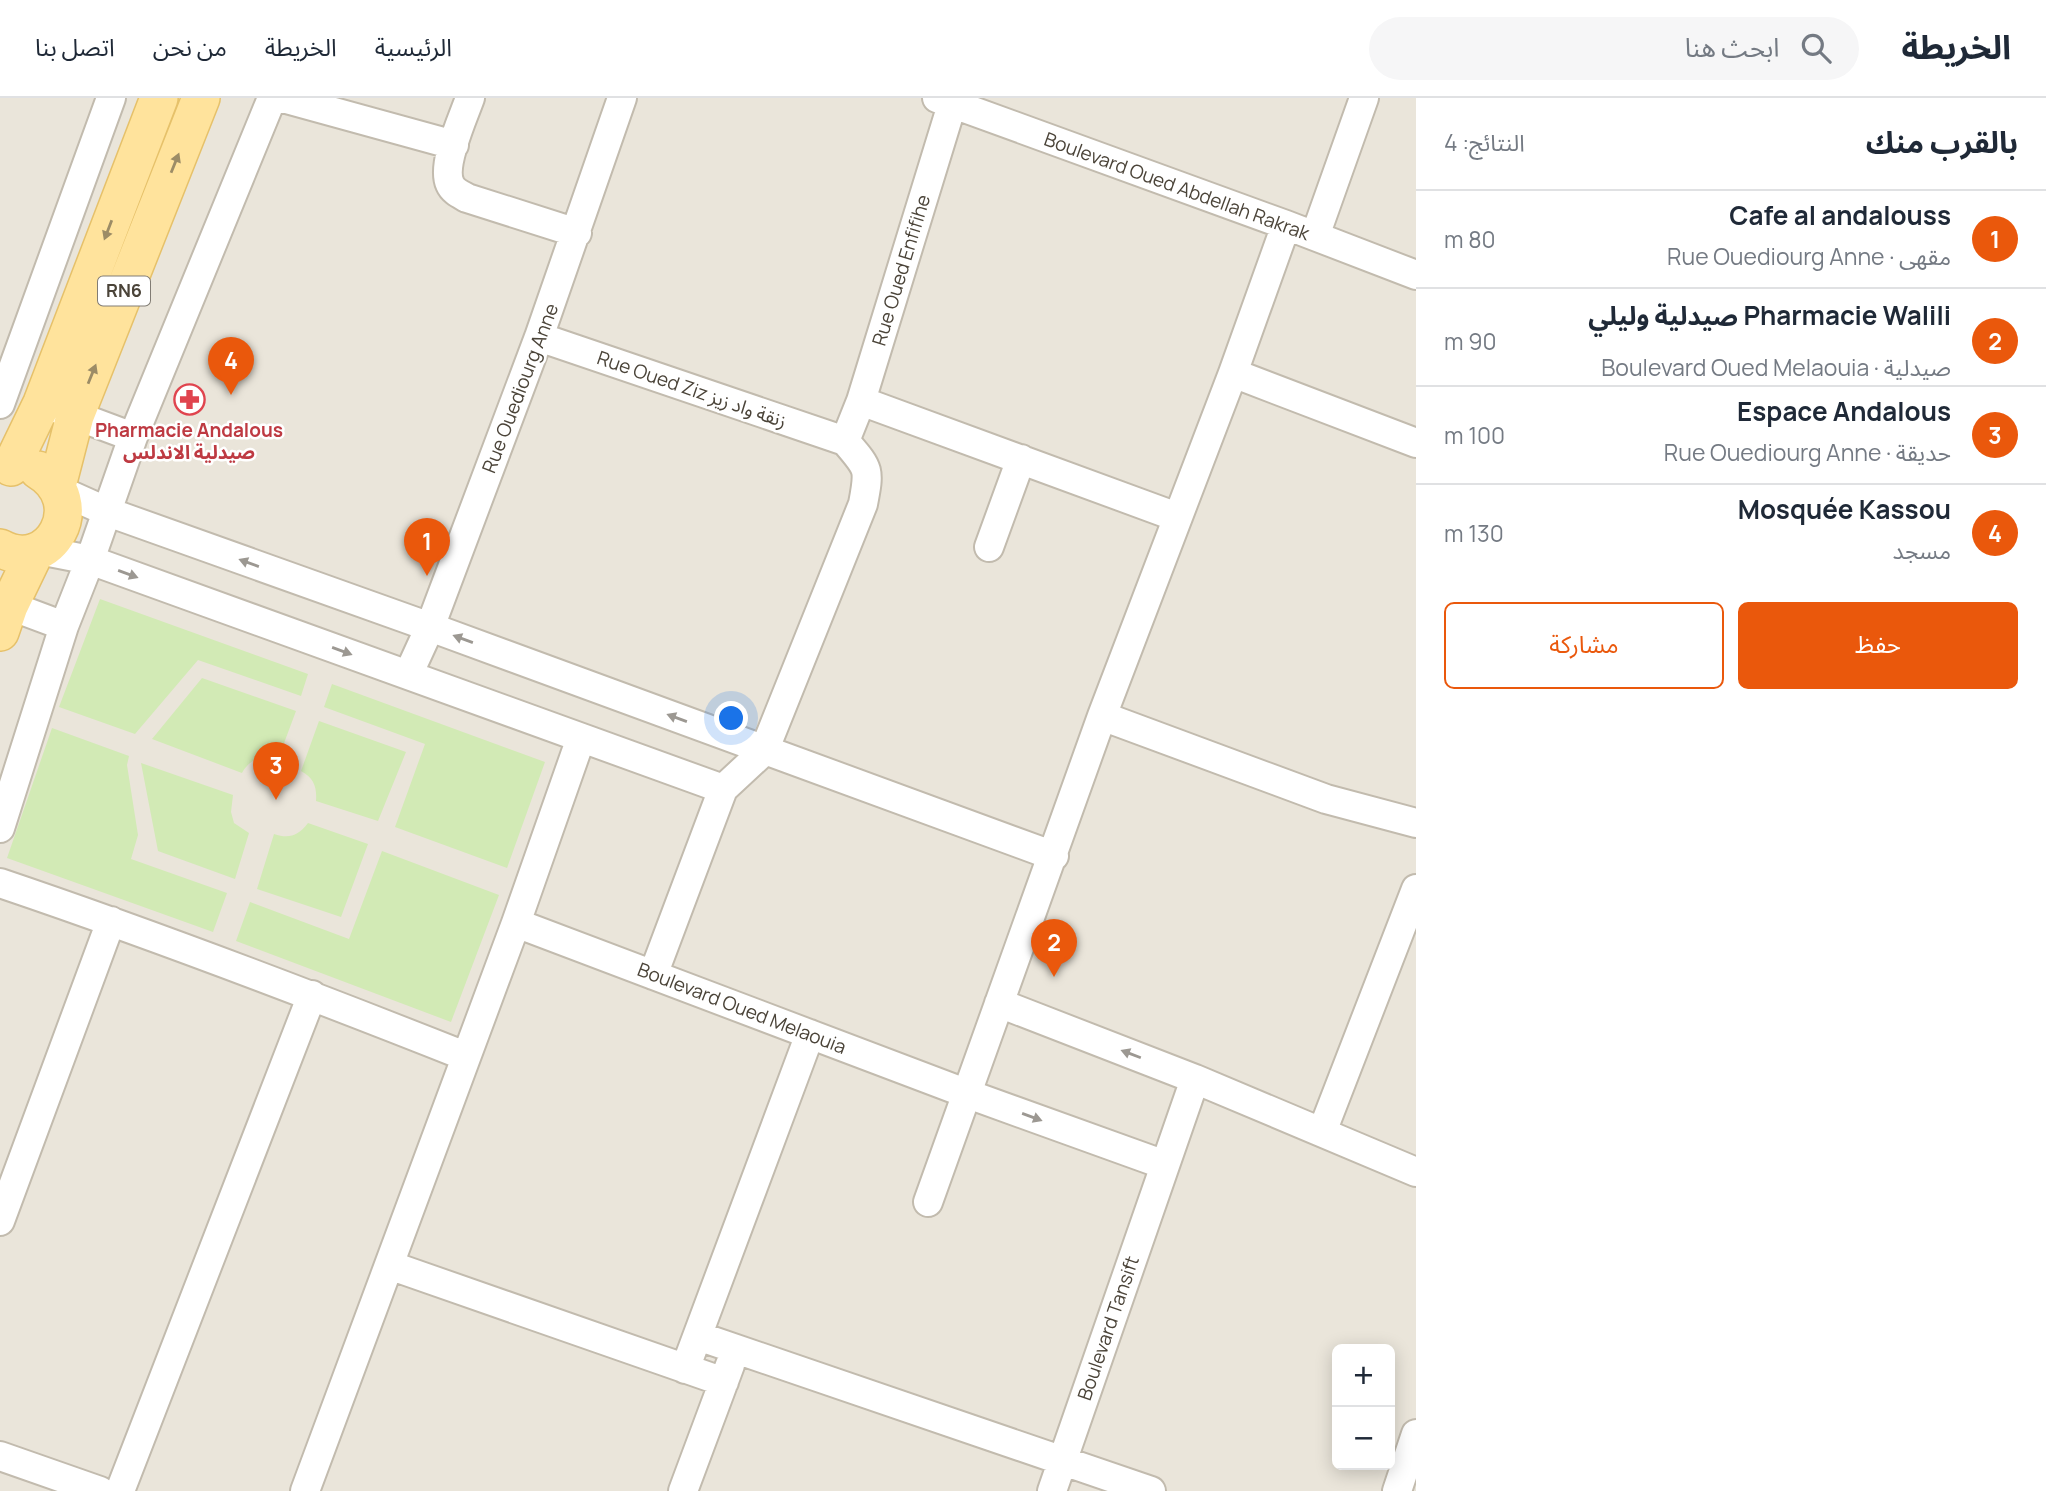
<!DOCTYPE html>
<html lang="ar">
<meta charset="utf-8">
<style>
:root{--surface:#fff;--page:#f6f6f7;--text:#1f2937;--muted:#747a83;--line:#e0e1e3;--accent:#ea580c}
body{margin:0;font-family:Manrope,"Noto Sans Arabic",sans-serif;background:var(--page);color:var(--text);direction:rtl}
.controls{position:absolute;right:21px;bottom:21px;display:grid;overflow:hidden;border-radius:10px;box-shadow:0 4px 18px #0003}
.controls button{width:63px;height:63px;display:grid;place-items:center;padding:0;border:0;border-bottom:2px solid var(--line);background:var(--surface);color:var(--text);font:35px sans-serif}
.you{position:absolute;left:732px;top:621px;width:24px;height:24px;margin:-18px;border:5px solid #fff;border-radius:50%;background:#1a73e8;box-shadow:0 0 0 10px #1a73e833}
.badge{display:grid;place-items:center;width:46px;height:46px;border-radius:50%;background:var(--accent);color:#fff;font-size:23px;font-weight:700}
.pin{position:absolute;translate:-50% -58px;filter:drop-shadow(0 2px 4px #0008)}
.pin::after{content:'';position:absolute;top:37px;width:24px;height:21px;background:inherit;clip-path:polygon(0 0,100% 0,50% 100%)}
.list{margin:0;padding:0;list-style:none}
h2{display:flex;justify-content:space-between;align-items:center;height:91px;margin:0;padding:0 28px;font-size:30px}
h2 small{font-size:23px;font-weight:400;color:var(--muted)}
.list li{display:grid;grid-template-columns:46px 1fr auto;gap:21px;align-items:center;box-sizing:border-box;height:98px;padding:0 28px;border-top:2px solid var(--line)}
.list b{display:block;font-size:26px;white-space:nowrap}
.list p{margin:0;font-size:23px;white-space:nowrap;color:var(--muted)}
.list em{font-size:23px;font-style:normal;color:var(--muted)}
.actions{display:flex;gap:14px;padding:21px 28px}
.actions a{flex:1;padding:16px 0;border:2px solid var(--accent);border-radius:10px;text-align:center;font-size:24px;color:var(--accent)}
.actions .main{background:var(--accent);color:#fff}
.icon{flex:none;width:38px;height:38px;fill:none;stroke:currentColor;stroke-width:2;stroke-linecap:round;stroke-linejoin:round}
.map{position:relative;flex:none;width:1416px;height:1393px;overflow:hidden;direction:ltr}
header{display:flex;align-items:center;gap:42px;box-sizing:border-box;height:98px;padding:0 35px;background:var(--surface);border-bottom:2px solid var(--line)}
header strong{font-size:33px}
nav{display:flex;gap:38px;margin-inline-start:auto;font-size:24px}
.search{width:490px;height:63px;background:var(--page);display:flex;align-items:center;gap:18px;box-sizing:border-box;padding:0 24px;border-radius:38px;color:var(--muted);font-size:26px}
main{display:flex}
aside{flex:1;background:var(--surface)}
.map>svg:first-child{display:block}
</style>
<header>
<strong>الخريطة</strong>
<div class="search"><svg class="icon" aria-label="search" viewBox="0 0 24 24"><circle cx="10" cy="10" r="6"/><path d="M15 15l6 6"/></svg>ابحث هنا</div>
<nav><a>الرئيسية</a><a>الخريطة</a><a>من نحن</a><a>اتصل بنا</a></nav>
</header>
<main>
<aside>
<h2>بالقرب منك<small>النتائج: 4</small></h2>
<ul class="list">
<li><span class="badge">1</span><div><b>Cafe al andalouss</b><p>مقهى · Rue Ouediourg Anne</p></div><em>80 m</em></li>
<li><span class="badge">2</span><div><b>Pharmacie Walili صيدلية وليلي</b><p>صيدلية · Boulevard Oued Melaouia</p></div><em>90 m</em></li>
<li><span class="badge">3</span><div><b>Espace Andalous</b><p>حديقة · Rue Ouediourg Anne</p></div><em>100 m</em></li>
<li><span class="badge">4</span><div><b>Mosquée Kassou</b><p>مسجد</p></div><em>130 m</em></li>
</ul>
<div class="actions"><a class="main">حفظ</a><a>مشاركة</a></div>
</aside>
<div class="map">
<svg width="1416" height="1393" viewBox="0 0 1416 1393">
<rect width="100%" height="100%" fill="#f6f3ec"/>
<!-- residential -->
<path fill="#eae5da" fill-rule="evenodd" d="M0 0H1416V1393H0ZM1337 1251H1390V1367H1337Z"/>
<!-- green -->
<path fill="#d2eab5" d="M100 501 308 576 301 598 198 562 135 636 59 609Z
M202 580 296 613 280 656C266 652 248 663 242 675L152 641Z
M332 586 545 664 507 770 395 729 425 646 324 609Z
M319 623 406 654 378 723 316 703C317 689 314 680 301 673Z
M52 630 129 658 127 667 138 737 131 761 227 795 213 834 7 760Z
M141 665 233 697 231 714 234 725 249 735 235 781 158 753Z
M308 725 368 746 341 819 257 791 274 736C289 741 298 738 308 725Z
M382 753 499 797 451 924 236 843 250 804 349 841Z"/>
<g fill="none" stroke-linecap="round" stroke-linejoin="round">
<defs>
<path id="minor" d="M283 0 454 47
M470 0C463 20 441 67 450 86 453 93 460 96 467 100L577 135
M937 0 1286 127 1416 177
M1315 138 1364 0
M539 239 845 343C869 371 870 370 863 406L764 653 723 691 653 877
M1233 275 1416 345
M861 303 1177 419
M0 306 111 0
M58 311 133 339
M845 343 861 303 954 0
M59 392 108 414 430 529 1054 758
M989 449 1021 361
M39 452 90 462 723 691
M0 504 64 528
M408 577 430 529 539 239 622 0
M1102 618 1326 701 1416 725
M0 730 64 528 90 462 133 339 272 0
M0 785C157 838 311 897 465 958
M516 825 968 996 1165 1067
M999 905 1195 981 1416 1074
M1322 1034 1416 791
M928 1104 1102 618 1233 275 1286 127
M0 1123 111 823
M389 1167 724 1284
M698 1238 1151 1393
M685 1271 810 936
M0 1358 100 1393
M120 1393 312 897
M305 1393 516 825 581 640
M683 1393 730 1267
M1052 1393 1195 981
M1397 1393 1416 1336"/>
<path id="major" d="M11 369 42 305 159 0
M57 388 75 318 201 0
M0 450C50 478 92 404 38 372
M0 534 9 508 35 454"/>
</defs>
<!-- minor casing -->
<use href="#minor" stroke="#c2bbae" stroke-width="32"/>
<!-- major casing -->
<use href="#major" stroke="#e6c16a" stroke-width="40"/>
<!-- minor -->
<use href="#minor" stroke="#fff" stroke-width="28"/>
<!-- major -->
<use href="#major" stroke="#ffe39c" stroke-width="37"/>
</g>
<!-- one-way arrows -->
<defs><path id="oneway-solid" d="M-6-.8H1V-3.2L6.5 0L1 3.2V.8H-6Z" transform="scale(1.75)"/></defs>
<g fill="#9c8c66">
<use href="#oneway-solid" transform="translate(175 65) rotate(-68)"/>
<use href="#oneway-solid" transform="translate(108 132) rotate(111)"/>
<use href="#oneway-solid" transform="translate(92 276) rotate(-68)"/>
</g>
<g fill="#9c9892">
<use href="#oneway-solid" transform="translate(249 465) rotate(-160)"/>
<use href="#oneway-solid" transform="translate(128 476) rotate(20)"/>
<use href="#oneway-solid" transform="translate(463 541) rotate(-160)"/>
<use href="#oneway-solid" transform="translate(342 553) rotate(20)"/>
<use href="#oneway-solid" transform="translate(677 620) rotate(-160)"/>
<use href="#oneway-solid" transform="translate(1131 956) rotate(-159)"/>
<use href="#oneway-solid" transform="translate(1032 1019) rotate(20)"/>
</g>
<!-- icons -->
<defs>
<symbol id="pharmacy-ring" viewBox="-11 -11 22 22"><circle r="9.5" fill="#fff" stroke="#e0444e" stroke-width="1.5"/><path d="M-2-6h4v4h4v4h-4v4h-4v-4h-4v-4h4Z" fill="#e0444e"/></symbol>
</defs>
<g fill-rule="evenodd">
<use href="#pharmacy-ring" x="172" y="284" width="35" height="35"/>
</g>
<g text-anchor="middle" stroke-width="5" stroke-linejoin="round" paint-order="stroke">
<!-- shield labels -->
<rect fill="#fff" stroke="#817c74" stroke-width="2" x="98" y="178.5" width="52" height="29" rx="5"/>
<g font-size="18" font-weight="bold" fill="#4b4439">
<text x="124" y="199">RN6</text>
</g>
<!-- street labels -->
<g font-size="19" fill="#4b4439" stroke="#fff">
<text transform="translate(1177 88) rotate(20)" y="7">Boulevard Oued Abdellah Rakrak</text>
<text transform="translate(901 172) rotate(-73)" y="7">Rue Oued Enfifihe</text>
<text transform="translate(520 290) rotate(-69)" y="7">Rue Ouediourg Anne</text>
<text transform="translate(692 291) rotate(19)" y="7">Rue Oued Ziz زنقة واد زيز</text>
<text transform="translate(742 910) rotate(21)" y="7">Boulevard Oued Melaouia</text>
<text transform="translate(1108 1230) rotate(-71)" y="7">Boulevard Tansift</text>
</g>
<!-- health labels -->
<g font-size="19" font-weight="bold" fill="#be3a42" stroke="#fff">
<text x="189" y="339">Pharmacie Andalous<tspan x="189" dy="22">صيدلية الاندلس</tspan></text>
</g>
</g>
</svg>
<div class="controls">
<button>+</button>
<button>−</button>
</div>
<div class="you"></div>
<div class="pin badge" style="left:427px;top:478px">1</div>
<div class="pin badge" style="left:1054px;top:879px">2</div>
<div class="pin badge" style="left:276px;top:702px">3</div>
<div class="pin badge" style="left:231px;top:297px">4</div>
</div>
</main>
